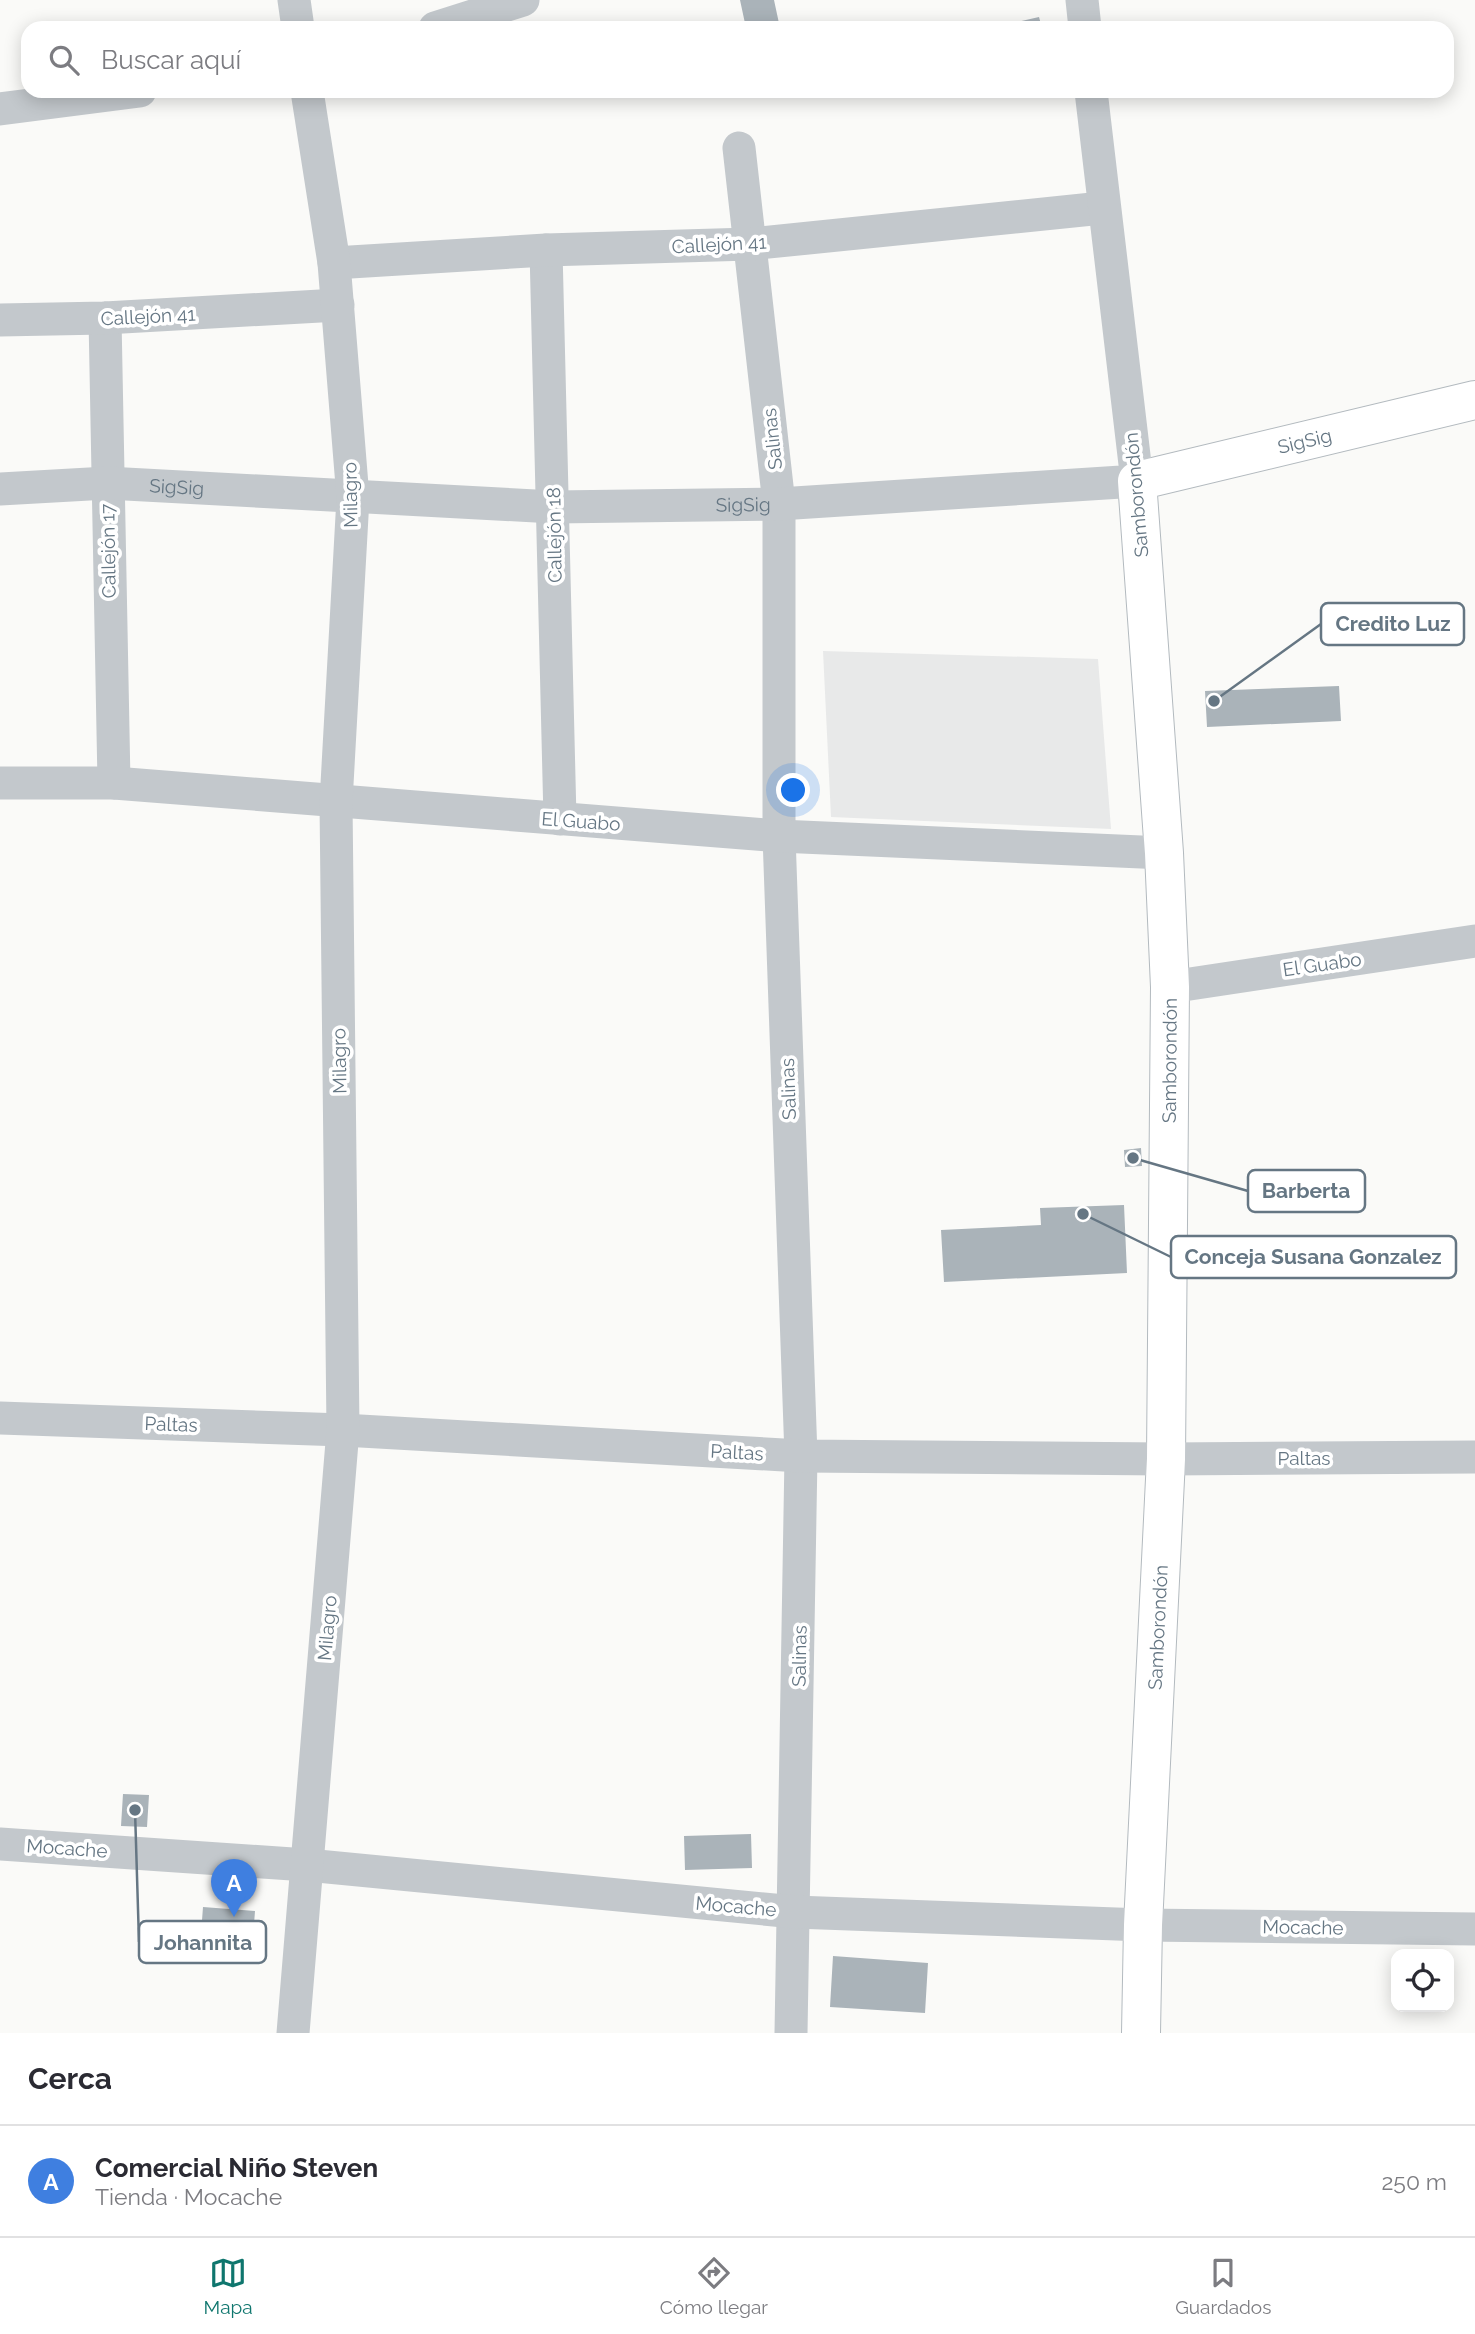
<!DOCTYPE html>
<html lang="es">
<meta charset="utf-8">
<style>
:root{--surface:#fff;--page:#f2f2f3;--text:#2b2b33;--muted:#7c7c81;--line:#e1e1e2;--accent:#0f766e}
body{margin:0;font-family:Raleway,sans-serif;background:var(--page);color:var(--text)}
.controls{position:absolute;right:21px;bottom:21px;display:grid;overflow:hidden;border-radius:14px;box-shadow:0 4px 18px #0003}
.controls button{width:63px;height:63px;display:grid;place-items:center;padding:0;border:0;border-bottom:2px solid var(--line);background:var(--surface);color:var(--text);font:35px sans-serif}
.you{position:absolute;left:794px;top:791px;width:24px;height:24px;margin:-18px;border:5px solid #fff;border-radius:50%;background:#1a73e8;box-shadow:0 0 0 10px #1a73e833}
.badge{display:grid;place-items:center;width:46px;height:46px;border-radius:50%;background:var(--accent);color:#fff;font-size:23px;font-weight:700}
.pin{position:absolute;translate:-50% -58px;filter:drop-shadow(0 2px 4px #0008)}
.pin::after{content:'';position:absolute;top:37px;width:24px;height:21px;background:inherit;clip-path:polygon(0 0,100% 0,50% 100%)}
.list{margin:0;padding:0;list-style:none}
h2{display:flex;justify-content:space-between;align-items:center;height:91px;margin:0;padding:0 28px;font-size:30px}
h2 small{font-size:23px;font-weight:400;color:var(--muted)}
.list li{display:grid;grid-template-columns:46px 1fr auto;gap:21px;align-items:center;box-sizing:border-box;height:112px;padding:0 28px;border-top:2px solid var(--line)}
.list b{display:block;font-size:26px;white-space:nowrap}
.list p{margin:0;font-size:23px;white-space:nowrap;color:var(--muted)}
.list em{font-size:23px;font-style:normal;color:var(--muted)}
.icon{flex:none;width:38px;height:38px;fill:none;stroke:currentColor;stroke-width:2;stroke-linecap:round;stroke-linejoin:round}
.map{position:relative;flex:none;width:1475px;height:2033px;overflow:hidden}
.search{position:absolute;background:var(--surface);box-shadow:0 4px 18px #0003;left:21px;right:21px;top:21px;height:77px;display:flex;align-items:center;gap:18px;box-sizing:border-box;padding:0 24px;border-radius:21px;color:var(--muted);font-size:26px}
.sheet{height:203px;background:var(--surface)}
nav{display:flex;justify-content:space-around;align-items:center;box-sizing:border-box;height:98px;border-top:2px solid var(--line);background:var(--surface);font-size:19px;color:var(--muted)}
nav a{display:grid;justify-items:center;gap:4px}
nav .on{color:var(--accent)}
.map>svg:first-child{display:block}
</style>
<div class="map">
<svg width="1475" height="2033" viewBox="0 0 1475 2033">
<rect width="100%" height="100%" fill="#fafaf8"/>
<!-- built -->
<path fill="#e8e9e9" d="M823 651 1098 659 1111 829 831 817Z"/>
<!-- building -->
<path fill="#aab3b9" d="M740 0H774L780 28H746Z
M1039 17 1042 28H995V27Z
M1339 686 1341 721 1207 727 1205 691Z
M1141 1148 1142 1166 1125 1167 1124 1150Z
M1124 1205 1127 1273 944 1282 941 1230 1041 1225 1040 1208Z
M123 1794 149 1795 147 1827 121 1826Z
M751 1834 752 1868 685 1870 684 1836Z
M203 1907 255 1911 252 1951 200 1947Z
M833 1956 928 1963 925 2013 830 2007Z"/>
<g fill="none" stroke-linecap="round" stroke-linejoin="round">
<defs>
<g id="secondary">
<path id="s2" d="M1141 2033 1143 1925 1166 1459 1170 987 1164 853 1137 481 1475 400"/>
</g>
</defs>
<!-- secondary casing -->
<use href="#secondary" stroke="#b3babf" stroke-width="40"/>
<!-- street -->
<g stroke="#c3c8cc" stroke-width="33">
<path d="M294 0 298 28"/>
<path d="M1082 0 1085 28"/>
<path d="M435 28 523 0"/>
<path d="M0 109 140 91"/>
<path d="M739 148 779 504V836L801 1456 791 2033"/>
<path d="M546 250 560 819"/>
<path d="M334 263 546 250 750 244 1102 208"/>
<path d="M105 318 114 783"/>
<path d="M0 320 105 318 338 305"/>
<path id="s1" d="M0 489 107 483 554 507 779 504 1137 481 1091 91"/>
<path d="M0 783H114L779 836 1164 853"/>
<path d="M1170 987 1475 941"/>
<path d="M0 1418 343 1430 801 1456 1166 1459 1475 1457"/>
<path d="M0 1844 307 1865 795 1912 1143 1925 1475 1929"/>
<path d="M293 2033 343 1430 336 802 353 498 334 263 307 91"/>
</g>
<!-- secondary -->
<use href="#secondary" stroke="#fff" stroke-width="38"/>
</g>
<g text-anchor="middle" stroke-width="7" stroke-linejoin="round" paint-order="stroke">
<!-- street labels -->
<g font-size="19" fill="#657683" stroke="#fff">
<text transform="translate(719 244) rotate(-3)" y="7">Callejón 41</text>
<text transform="translate(148 316) rotate(-3)" y="7">Callejón 41</text>
<text transform="translate(772 439) rotate(-96)" y="7">Salinas</text>
<text dy="7" stroke="none"><textPath href="#s2" startOffset="1726">SigSig</textPath></text>
<text dy="7" stroke="none"><textPath href="#s1" startOffset="177">SigSig</textPath></text>
<text transform="translate(350 495) rotate(-91)" y="7">Milagro</text>
<text transform="translate(1136 495) rotate(-95)" y="7">Samborondón</text>
<text dy="7" stroke="none"><textPath href="#s1" startOffset="744">SigSig</textPath></text>
<text transform="translate(554 535) rotate(-91)" y="7">Callejón 18</text>
<text transform="translate(108 551) rotate(-91)" y="7">Callejón 17</text>
<text transform="translate(581 821) rotate(4)" y="7">El Guabo</text>
<text transform="translate(1322 964) rotate(-8)" y="7">El Guabo</text>
<text dy="7" stroke="none"><textPath href="#s2" startOffset="973">Samborondón</textPath></text>
<text transform="translate(339 1061) rotate(-91)" y="7">Milagro</text>
<text transform="translate(788 1089) rotate(-92)" y="7">Salinas</text>
<text transform="translate(171 1424) rotate(2)" y="7">Paltas</text>
<text transform="translate(737 1452) rotate(3)" y="7">Paltas</text>
<text x="1304" y="1465">Paltas</text>
<text dy="7" stroke="none"><textPath href="#s2" startOffset="406">Samborondón</textPath></text>
<text transform="translate(327 1628) rotate(-85)" y="7">Milagro</text>
<text transform="translate(799 1656) rotate(-89)" y="7">Salinas</text>
<text transform="translate(67 1848) rotate(4)" y="7">Mocache</text>
<text transform="translate(736 1906) rotate(5)" y="7">Mocache</text>
<text transform="translate(1303 1927) rotate(1)" y="7">Mocache</text>
</g>
</g>
<!-- callouts -->
<path fill="none" stroke="#657683" stroke-width="2.5" d="M1214 701L1321 624M1133 1158L1248 1191M1083 1214L1171 1257M135 1810L139 1942"/>
<g fill="#657683" stroke="#fff" stroke-width="2.5">
<circle cx="1214" cy="701" r="7"/>
<circle cx="1133" cy="1158" r="7"/>
<circle cx="1083" cy="1214" r="7"/>
<circle cx="135" cy="1810" r="7"/>
</g>
<g fill="#fff" stroke="#657683" stroke-width="2.5">
<rect x="1321" y="603" width="143" height="42" rx="7"/>
<rect x="1248" y="1170" width="117" height="42" rx="7"/>
<rect x="1171" y="1236" width="285" height="42" rx="7"/>
<rect x="139" y="1921" width="127" height="42" rx="7"/>
</g>
<g font-size="21" text-anchor="middle" font-weight="bold" fill="#657683">
<text x="1393" y="631">Credito Luz</text>
<text x="1306" y="1198">Barberta</text>
<text x="1313" y="1264">Conceja Susana Gonzalez</text>
<text x="203" y="1950">Johannita</text>
</g>
</svg>
<div class="controls">
<button><svg class="icon" aria-label="locate" viewBox="0 0 24 24"><circle cx="12" cy="12" r="6"/><path d="M12 2v4M12 18v4M2 12h4M18 12h4"/></svg></button>
</div>
<div class="you"></div>
<div class="pin badge" style="left:234px;top:1917px;background:#3f7fe0">A</div>
<div class="search"><svg class="icon" aria-label="search" viewBox="0 0 24 24"><circle cx="10" cy="10" r="6"/><path d="M15 15l6 6"/></svg>Buscar aquí</div>
</div>
<section class="sheet">
<h2>Cerca<small></small></h2>
<ul class="list">
<li><span class="badge" style="background:#3f7fe0">A</span><div><b>Comercial Niño Steven</b><p>Tienda · Mocache</p></div><em>250 m</em></li>
</ul>
</section>
<nav>
<a class="on"><svg class="icon" aria-label="map" viewBox="0 0 24 24"><path d="M3 6l6-2 6 2 6-2v14l-6 2-6-2-6 2zM9 4v14M15 6v14"/></svg>Mapa</a>
<a><svg class="icon" aria-label="directions" viewBox="0 0 24 24"><path d="M12 3l9 9-9 9-9-9zM9 14v-3h6M13 9l2 2-2 2"/></svg>Cómo llegar</a>
<a><svg class="icon" aria-label="saved" viewBox="0 0 24 24"><path d="M7 4h10v16l-5-4-5 4z"/></svg>Guardados</a>
</nav>
